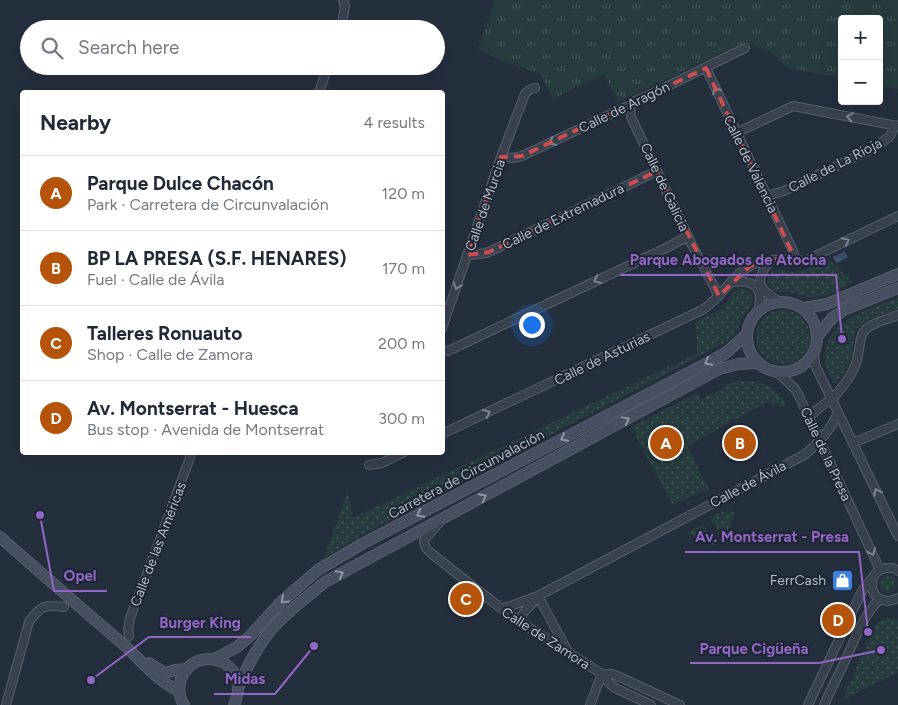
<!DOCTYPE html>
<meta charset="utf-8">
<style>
:root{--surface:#fff;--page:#f2f2f3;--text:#1f2937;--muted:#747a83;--line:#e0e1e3;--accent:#b45309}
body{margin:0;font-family:Figtree,sans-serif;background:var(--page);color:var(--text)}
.controls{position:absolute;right:15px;top:15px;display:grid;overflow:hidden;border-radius:5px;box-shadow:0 5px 20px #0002}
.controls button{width:45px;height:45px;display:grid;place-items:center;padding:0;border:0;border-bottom:1px solid var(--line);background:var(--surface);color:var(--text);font:25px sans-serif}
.you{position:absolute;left:531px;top:324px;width:18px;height:18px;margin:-12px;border:4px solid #fff;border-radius:50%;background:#1a73e8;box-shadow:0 0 0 8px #1a73e833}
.badge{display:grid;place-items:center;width:32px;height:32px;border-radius:50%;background:var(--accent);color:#fff;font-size:16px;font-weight:700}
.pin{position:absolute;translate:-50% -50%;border:2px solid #fff;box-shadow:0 1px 5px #0006}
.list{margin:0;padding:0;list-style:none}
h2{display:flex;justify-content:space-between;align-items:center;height:65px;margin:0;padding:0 20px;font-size:21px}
h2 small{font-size:16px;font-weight:400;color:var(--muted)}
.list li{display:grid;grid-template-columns:32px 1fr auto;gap:15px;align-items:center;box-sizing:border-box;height:75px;padding:0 20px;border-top:1px solid var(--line)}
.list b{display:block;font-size:19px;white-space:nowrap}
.list p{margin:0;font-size:16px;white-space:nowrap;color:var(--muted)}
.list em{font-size:16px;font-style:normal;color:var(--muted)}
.icon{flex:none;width:28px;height:28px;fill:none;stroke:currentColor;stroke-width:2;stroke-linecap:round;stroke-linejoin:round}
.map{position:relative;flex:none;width:898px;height:705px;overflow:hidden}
.search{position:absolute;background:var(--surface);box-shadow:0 5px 20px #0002;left:20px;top:20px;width:425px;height:55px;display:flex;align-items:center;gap:12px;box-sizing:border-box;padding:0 18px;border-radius:28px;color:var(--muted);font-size:19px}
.panel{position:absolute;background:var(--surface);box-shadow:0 5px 20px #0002;left:20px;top:90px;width:425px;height:365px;border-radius:5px}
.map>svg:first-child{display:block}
</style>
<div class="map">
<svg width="898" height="705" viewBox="0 0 898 705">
<defs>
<pattern id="grass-tufts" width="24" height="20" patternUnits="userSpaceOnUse" patternTransform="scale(1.25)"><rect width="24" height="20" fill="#263c3f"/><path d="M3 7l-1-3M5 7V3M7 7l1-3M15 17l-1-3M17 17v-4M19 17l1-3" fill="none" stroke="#435659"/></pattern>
<pattern id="park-dots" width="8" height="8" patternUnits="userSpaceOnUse" patternTransform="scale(1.25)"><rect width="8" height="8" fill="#263c3f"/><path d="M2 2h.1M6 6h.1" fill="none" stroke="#435659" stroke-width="1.8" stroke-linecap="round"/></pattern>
<pattern id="water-ripples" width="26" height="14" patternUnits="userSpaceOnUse" patternTransform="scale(1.25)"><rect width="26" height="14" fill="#394c67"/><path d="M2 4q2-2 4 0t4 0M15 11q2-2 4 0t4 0" fill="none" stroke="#53647b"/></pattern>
</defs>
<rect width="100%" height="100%" fill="#242f3e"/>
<!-- grass -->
<path fill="url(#grass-tufts)" d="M495 0H898V89L879 86V19H842V78L788 68 772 53 745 42 618 102 604 74 553 99 540 74 497 59 478 49Z"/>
<!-- park -->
<path fill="url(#park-dots)" d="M827 258 853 282C841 288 830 295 817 297 807 299 800 294 791 292 782 291 770 294 768 282 768 278 769 274 772 272 779 267 787 273 795 272 806 271 817 263 827 258Z
M741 288C749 289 756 297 751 305 749 309 746 312 744 315 738 327 737 333 726 342L360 536 324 558 348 490 353 518 697 353 696 324 694 322C704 317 717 314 725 305 731 298 732 290 741 288Z
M898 298V309C888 313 865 318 858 327 852 335 854 348 851 358 849 367 841 377 834 384 832 380 829 375 827 370 824 364 824 357 825 351 831 318 871 309 898 298Z
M756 337a27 27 0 1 1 54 0a27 27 0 1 1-54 0Z
M738 381C763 380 774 385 787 406L782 407 769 401 687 446 709 489 672 504 631 427 697 393 701 399 723 388V386Z
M730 511 736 512 726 535H722L709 517 718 513Z
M703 525 716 543 715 546 687 533Z
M879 584a9 9 0 1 1 18 0a9 9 0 1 1-18 0Z
M886 618 898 620V672L844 699 843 697 875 627 879 621Z"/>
<!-- water -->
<path fill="url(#water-ripples)" d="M845 251 848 257 839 262 837 264 833 257Z"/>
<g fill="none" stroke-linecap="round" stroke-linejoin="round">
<defs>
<path id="street" d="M341 29 345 6 343 0
M706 68 793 251 796 261
M319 92 328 66
M632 104 630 109 631 117 692 245 719 296
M736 133 793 106 898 126
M501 157 513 158 522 156 632 104 635 101 666 87 745 48
M767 196 784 191 876 147 890 136 895 125
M467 255 480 254 489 252 657 171
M770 261C753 281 759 290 780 302
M732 282C756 279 764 289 758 312
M442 328 501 157 525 94C528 91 530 88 535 88
M442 351H448L668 247 688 236
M814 352 815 365 898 536
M776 371 795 389 799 396 880 570
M809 417C816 410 823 405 830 400 839 393 851 376 855 366 860 356 858 336 866 329 874 322 888 319 898 315
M442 434 702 310C723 297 733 271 757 263 766 261 775 259 784 259 792 259 799 262 807 260L898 216
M853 443 898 424
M369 465 382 463 404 452
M439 523 424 540C424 547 427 550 432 554L502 609 528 627 602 674 610 684 615 688 651 705
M873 578C868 595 882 606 898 598
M538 596 568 652
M502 609 538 596 804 455C818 444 831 429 838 413
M518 621 525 611 537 598
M129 636 128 629 130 618 158 545 192 452
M602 674H612L620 677 680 705
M6 705 29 622C40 606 45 604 64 607
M590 705 602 674
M808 705 862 591 876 573 880 570 886 568H893L898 571
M824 705C832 687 841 670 849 652 857 634 865 613 880 599"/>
<path id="secondary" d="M747 337a35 35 0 1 1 70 0a35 35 0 1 1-70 0Z
M803 308 827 304 898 274
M817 337 832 318 844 310 898 288
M0 537C41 573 82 609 124 645 142 661 157 681 179 691
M214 659 237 647 250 636 281 602 318 570 362 544 715 359 727 352 747 334
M149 663 165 673 175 670 187 669
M239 686C247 666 257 648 270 631 285 613 307 597 325 582L719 369 739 364 759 363
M184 705C179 697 178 688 181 679 194 642 254 660 234 705"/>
</defs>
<!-- street casing -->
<use href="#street" stroke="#565f6c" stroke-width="10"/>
<!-- secondary casing -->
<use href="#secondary" stroke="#565f6c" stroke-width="12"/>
<!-- street -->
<use href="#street" stroke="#38414e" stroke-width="8"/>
<!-- secondary -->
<use href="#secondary" stroke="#465061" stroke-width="10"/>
</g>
<!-- one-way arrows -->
<defs><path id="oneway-chevron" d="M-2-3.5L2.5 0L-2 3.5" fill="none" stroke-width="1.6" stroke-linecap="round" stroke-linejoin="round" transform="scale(1.25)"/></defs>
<g stroke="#7c8592">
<use href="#oneway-chevron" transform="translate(716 90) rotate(-115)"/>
<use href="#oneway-chevron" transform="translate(850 117) rotate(-169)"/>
<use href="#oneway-chevron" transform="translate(552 142) rotate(155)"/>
<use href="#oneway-chevron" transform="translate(846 241) rotate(-26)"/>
<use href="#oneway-chevron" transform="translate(597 280) rotate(155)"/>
<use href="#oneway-chevron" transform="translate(457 286) rotate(109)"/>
<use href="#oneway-chevron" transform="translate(487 413) rotate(-25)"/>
<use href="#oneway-chevron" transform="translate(877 492) rotate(-116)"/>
<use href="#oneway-chevron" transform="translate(872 552) rotate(65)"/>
</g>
<g stroke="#8e96a5">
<use href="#oneway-chevron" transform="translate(708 362) rotate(152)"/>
<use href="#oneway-chevron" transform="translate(626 420) rotate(-29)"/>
<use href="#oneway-chevron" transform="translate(564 438) rotate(152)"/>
<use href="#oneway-chevron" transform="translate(483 497) rotate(-28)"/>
<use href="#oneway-chevron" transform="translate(420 514) rotate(153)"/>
<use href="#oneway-chevron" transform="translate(340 574) rotate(-28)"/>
<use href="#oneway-chevron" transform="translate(284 600) rotate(137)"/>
</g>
<!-- marked area -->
<path fill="none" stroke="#ce4d50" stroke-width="4" stroke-dasharray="10 6" stroke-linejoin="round" d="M706 68 796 261 778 259 750 266 719 296 657 171 489 252 467 255 501 157 522 156Z"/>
<!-- icons -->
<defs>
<symbol id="shop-square" viewBox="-11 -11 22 22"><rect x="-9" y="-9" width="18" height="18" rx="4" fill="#3f7fe0" stroke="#1d2633"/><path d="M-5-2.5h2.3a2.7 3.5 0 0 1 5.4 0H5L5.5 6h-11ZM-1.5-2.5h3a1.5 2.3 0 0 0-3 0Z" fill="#fff"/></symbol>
</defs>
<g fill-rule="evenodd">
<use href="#shop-square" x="830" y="568" width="25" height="25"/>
</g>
<g text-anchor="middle" stroke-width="4" stroke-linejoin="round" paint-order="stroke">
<!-- street labels -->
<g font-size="14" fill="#b4bcc9" stroke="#1d2633">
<text transform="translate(624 107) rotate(-26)" y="5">Calle de Aragón</text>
<text transform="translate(751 164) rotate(64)" y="5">Calle de Valencia</text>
<text transform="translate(835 165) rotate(-27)" y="5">Calle de La Rioja</text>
<text transform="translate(665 187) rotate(65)" y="5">Calle de Galicia</text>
<text transform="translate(485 205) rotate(-71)" y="5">Calle de Murcia</text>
<text transform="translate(563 216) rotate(-26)" y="5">Calle de Extremadura</text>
<text transform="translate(602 358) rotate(-26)" y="5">Calle de Asturias</text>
<text transform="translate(826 454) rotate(65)" y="5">Calle de la Presa</text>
<text transform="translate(466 474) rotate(-28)" y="5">Carretera de Circunvalación</text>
<text transform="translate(748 484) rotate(-28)" y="5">Calle de Ávila</text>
<text transform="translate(158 544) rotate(-69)" y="5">Calle de las Américas</text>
<text transform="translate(546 638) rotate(33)" y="5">Calle de Zamora</text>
</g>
<!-- poi labels -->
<g font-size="14" fill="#b4bcc9" stroke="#1d2633" text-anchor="end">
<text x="826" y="585">FerrCash</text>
</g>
</g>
<!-- callouts -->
<path fill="none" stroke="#9266c3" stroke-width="2" d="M842 339L836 275H620M868 632L859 552H685M40 515L54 591H107M91 680L149 637H251M881 650L819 663H690M314 646L275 694H214"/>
<g fill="#9266c3" stroke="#1d2633" stroke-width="2">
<circle cx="842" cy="339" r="5"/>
<circle cx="868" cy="632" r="5"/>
<circle cx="40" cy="515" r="5"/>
<circle cx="91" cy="680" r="5"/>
<circle cx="881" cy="650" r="5"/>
<circle cx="314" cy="646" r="5"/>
</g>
<g font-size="15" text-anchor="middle" font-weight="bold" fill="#9266c3" stroke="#1d2633" stroke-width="4" stroke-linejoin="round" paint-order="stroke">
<text x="728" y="265">Parque Abogados de Atocha</text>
<text x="772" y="542">Av. Montserrat - Presa</text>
<text x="80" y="581">Opel</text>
<text x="200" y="628">Burger King</text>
<text x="754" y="654">Parque Cigüeña</text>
<text x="245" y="684">Midas</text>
</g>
</svg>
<div class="controls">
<button>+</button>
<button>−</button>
</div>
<div class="you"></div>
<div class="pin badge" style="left:666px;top:443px">A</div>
<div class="pin badge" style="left:740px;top:443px">B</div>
<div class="pin badge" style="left:466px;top:599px">C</div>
<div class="pin badge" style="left:838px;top:620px">D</div>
<div class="search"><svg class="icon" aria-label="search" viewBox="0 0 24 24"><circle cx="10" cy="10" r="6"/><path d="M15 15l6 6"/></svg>Search here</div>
<section class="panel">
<h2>Nearby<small>4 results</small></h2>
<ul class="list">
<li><span class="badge">A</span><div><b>Parque Dulce Chacón</b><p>Park · Carretera de Circunvalación</p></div><em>120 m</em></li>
<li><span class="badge">B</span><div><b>BP LA PRESA (S.F. HENARES)</b><p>Fuel · Calle de Ávila</p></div><em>170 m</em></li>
<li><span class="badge">C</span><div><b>Talleres Ronuauto</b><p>Shop · Calle de Zamora</p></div><em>200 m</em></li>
<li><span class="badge">D</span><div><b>Av. Montserrat - Huesca</b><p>Bus stop · Avenida de Montserrat</p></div><em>300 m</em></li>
</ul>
</section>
</div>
